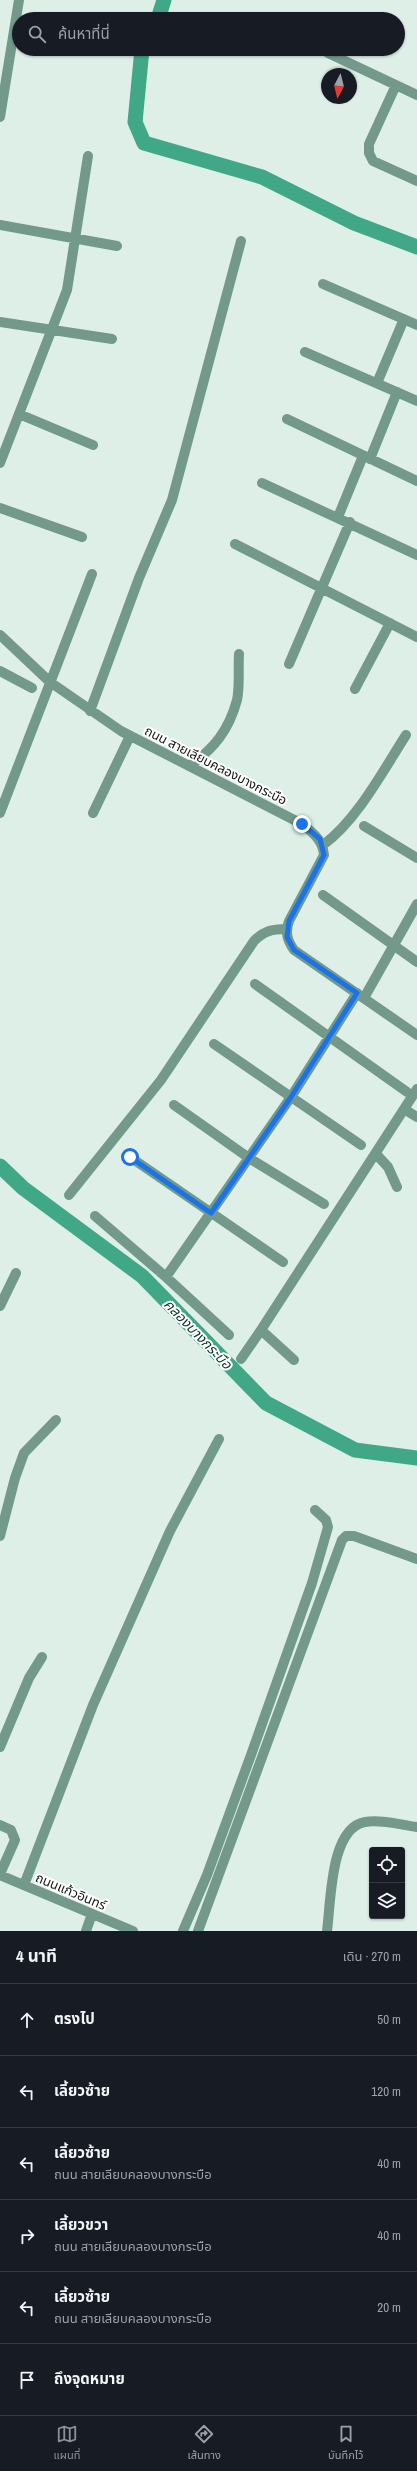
<!DOCTYPE html>
<html lang="th">
<meta charset="utf-8">
<style>
:root{--surface:#171b24;--page:#242831;--text:#f1f3f6;--muted:#9ea1a6;--line:#363941;--accent:#8c9099}
body{margin:0;font-family:"Archivo Narrow","Noto Sans Thai",sans-serif;background:var(--page);color:var(--text)}
.controls{position:absolute;right:12px;bottom:12px;display:grid;overflow:hidden;border-radius:4px;box-shadow:0 1px 3px #0004}
.controls button{width:36px;height:36px;display:grid;place-items:center;padding:0;border:0;border-bottom:1px solid var(--line);background:var(--surface);color:var(--text);font:20px sans-serif}
.compass{position:absolute;left:321px;top:68px;width:36px;height:36px;border-radius:50%;background:var(--surface);box-shadow:0 1px 3px #0004;rotate:187deg}
.stop{position:absolute;width:12px;height:12px;margin:-9px;border:3px solid #1a73e8;border-radius:50%;background:#fff}
.stop.end{background:#1a73e8;border-color:#fff;box-shadow:0 1px 4px #0008}
.list{margin:0;padding:0;list-style:none}
h2{display:flex;justify-content:space-between;align-items:center;height:52px;margin:0;padding:0 16px;font-size:17px}
h2 small{font-size:13px;font-weight:400;color:var(--muted)}
.list li{display:grid;grid-template-columns:26px 1fr auto;gap:12px;align-items:center;box-sizing:border-box;height:72px;padding:0 16px;border-top:1px solid var(--line)}
.list b{display:block;font-size:15px;white-space:nowrap}
.list p{margin:0;font-size:13px;white-space:nowrap;color:var(--muted)}
.list em{font-size:13px;font-style:normal;color:var(--muted)}
.icon{flex:none;width:22px;height:22px;fill:none;stroke:currentColor;stroke-width:2;stroke-linecap:round;stroke-linejoin:round}
.map{position:relative;flex:none;width:417px;height:1931px;overflow:hidden}
.search{position:absolute;background:var(--surface);box-shadow:0 1px 3px #0004;left:12px;right:12px;top:12px;height:44px;display:flex;align-items:center;gap:10px;box-sizing:border-box;padding:0 14px;border-radius:22px;color:var(--muted);font-size:15px}
.sheet{height:484px;background:var(--surface)}
nav{display:flex;justify-content:space-around;align-items:center;box-sizing:border-box;height:56px;border-top:1px solid var(--line);background:var(--surface);font-size:11px;color:var(--muted)}
nav a{display:grid;justify-items:center;gap:2px}
nav .on{color:var(--accent)}
.map>svg:first-child{display:block}
</style>
<div class="map">
<svg width="417" height="1931" viewBox="0 0 417 1931">
<rect width="100%" height="100%" fill="#deefe8"/>
<g fill="none" stroke-linecap="round" stroke-linejoin="round">
<!-- canal -->
<path stroke="#41a887" stroke-width="15" d="M158 19 164 0
M142 49 135 122 144 143 262 177 354 223 417 247
M0 1166 23 1188 142 1276 266 1403 355 1450 417 1458"/>
<!-- minor -->
<path stroke="#72998a" stroke-width="10" d="M328 53 417 95
M396 85 369 144V153L373 161 417 181
M0 117 19 0
M0 225 117 246
M323 284 417 325
M0 322 112 339
M305 352 417 401
M377 383 404 319
M19 414 93 445
M287 419 417 481
M370 459 397 392
M0 463 67 290 88 156
M262 483 417 555
M0 508 82 537
M338 517 363 456
M235 544 417 637
M0 635 50 682 121 731 302 824C313 833 323 840 324 855L289 921C285 932 287 940 294 950L417 1035
M289 664 350 522
M0 671 32 688
M355 689 390 623
M90 711 139 578 172 500 241 241
M189 766C214 749 229 730 237 700 240 687 238 668 239 654
M0 813 92 574
M93 813 130 736
M364 826 417 858
M323 845C357 820 383 771 406 735
M323 895 417 962
M255 984 407 1092
M364 998 417 904
M214 1044 361 1145
M174 1105 249 1158 324 1204
M404 1109 417 1117
M376 1154 388 1167 397 1187
M130 1157 283 1262
M69 1195 161 1080 254 941C264 931 272 929 286 929
M95 1216 166 1277 229 1335
M166 1277 291 1097 357 993
M0 1306 16 1273
M241 1359 261 1330
M294 1360 261 1330 417 1089
M0 1536 15 1478 24 1453 56 1420
M0 1747 29 1678 42 1657
M0 1825 11 1830 15 1840 0 1874
M0 1875 133 1931
M24 1885 93 1705 170 1531 219 1439
M86 1931 92 1914
M183 1931 207 1875 251 1755 312 1583 328 1527 326 1520 315 1510
M198 1931 342 1540 346 1536H354L417 1559
M327 1931C331 1902 330 1828 365 1822 381 1819 401 1825 417 1827"/>
</g>
<g fill="none" stroke-linecap="round" stroke-linejoin="round">
<!-- route -->
<path stroke="#1a73e8" stroke-width="5" d="M130 1157 211 1213 291 1097 357 993 294 950 287 937 289 921 324 855 320 839 302 824"/>
</g>
<g text-anchor="middle" stroke-width="4" stroke-linejoin="round" paint-order="stroke">
<!-- street labels -->
<g font-size="13" fill="#111614" stroke="#fff">
<text transform="translate(216 765) rotate(27)" y="5">ถนน สายเลียบคลองบางกระบือ</text>
<text transform="translate(71 1891) rotate(23)" y="5">ถนนแก้วอินทร์</text>
</g>
<!-- water labels -->
<g font-size="14" font-style="italic" fill="#083729" stroke="#fff">
<text transform="translate(198 1334) rotate(46)" y="5">คลองบางกระบือ</text>
</g>
</g>
</svg>
<div class="controls">
<button><svg class="icon" aria-label="locate" viewBox="0 0 24 24"><circle cx="12" cy="12" r="6"/><path d="M12 2v4M12 18v4M2 12h4M18 12h4"/></svg></button>
<button><svg class="icon" aria-label="layers" viewBox="0 0 24 24"><path d="M12 4l9 5-9 5-9-5zM3 14l9 5 9-5"/></svg></button>
</div>
<svg class="compass" viewBox="-18 -18 36 36"><path d="M0-13l5 13h-10z" fill="#e53935"/><path d="M0 13l5-13h-10z" fill="#9ea1a6"/></svg>
<div class="stop" style="left:130px;top:1157px"></div>
<div class="stop end" style="left:302px;top:824px"></div>
<div class="search"><svg class="icon" aria-label="search" viewBox="0 0 24 24"><circle cx="10" cy="10" r="6"/><path d="M15 15l6 6"/></svg>ค้นหาที่นี่</div>
</div>
<section class="sheet">
<h2>4 นาที<small>เดิน · 270 m</small></h2>
<ul class="list">
<li><svg class="icon" aria-label="ahead" viewBox="0 0 24 24"><path d="M12 20V5M6 11l6-6 6 6"/></svg><div><b>ตรงไป</b></div><em>50 m</em></li>
<li><svg class="icon" aria-label="left" viewBox="0 0 24 24"><path d="M17 20v-9H6M10 6l-5 5 5 5"/></svg><div><b>เลี้ยวซ้าย</b></div><em>120 m</em></li>
<li><svg class="icon" aria-label="left" viewBox="0 0 24 24"><path d="M17 20v-9H6M10 6l-5 5 5 5"/></svg><div><b>เลี้ยวซ้าย</b><p>ถนน สายเลียบคลองบางกระบือ</p></div><em>40 m</em></li>
<li><svg class="icon" aria-label="right" viewBox="0 0 24 24"><path d="M7 20v-9h11M14 6l5 5-5 5"/></svg><div><b>เลี้ยวขวา</b><p>ถนน สายเลียบคลองบางกระบือ</p></div><em>40 m</em></li>
<li><svg class="icon" aria-label="left" viewBox="0 0 24 24"><path d="M17 20v-9H6M10 6l-5 5 5 5"/></svg><div><b>เลี้ยวซ้าย</b><p>ถนน สายเลียบคลองบางกระบือ</p></div><em>20 m</em></li>
<li><svg class="icon" aria-label="arrive" viewBox="0 0 24 24"><path d="M6 21V4h12l-3 4 3 4H6"/></svg><div><b>ถึงจุดหมาย</b></div></li>
</ul>
</section>
<nav>
<a class="on"><svg class="icon" aria-label="map" viewBox="0 0 24 24"><path d="M3 6l6-2 6 2 6-2v14l-6 2-6-2-6 2zM9 4v14M15 6v14"/></svg>แผนที่</a>
<a><svg class="icon" aria-label="directions" viewBox="0 0 24 24"><path d="M12 3l9 9-9 9-9-9zM9 14v-3h6M13 9l2 2-2 2"/></svg>เส้นทาง</a>
<a><svg class="icon" aria-label="saved" viewBox="0 0 24 24"><path d="M7 4h10v16l-5-4-5 4z"/></svg>บันทึกไว้</a>
</nav>
